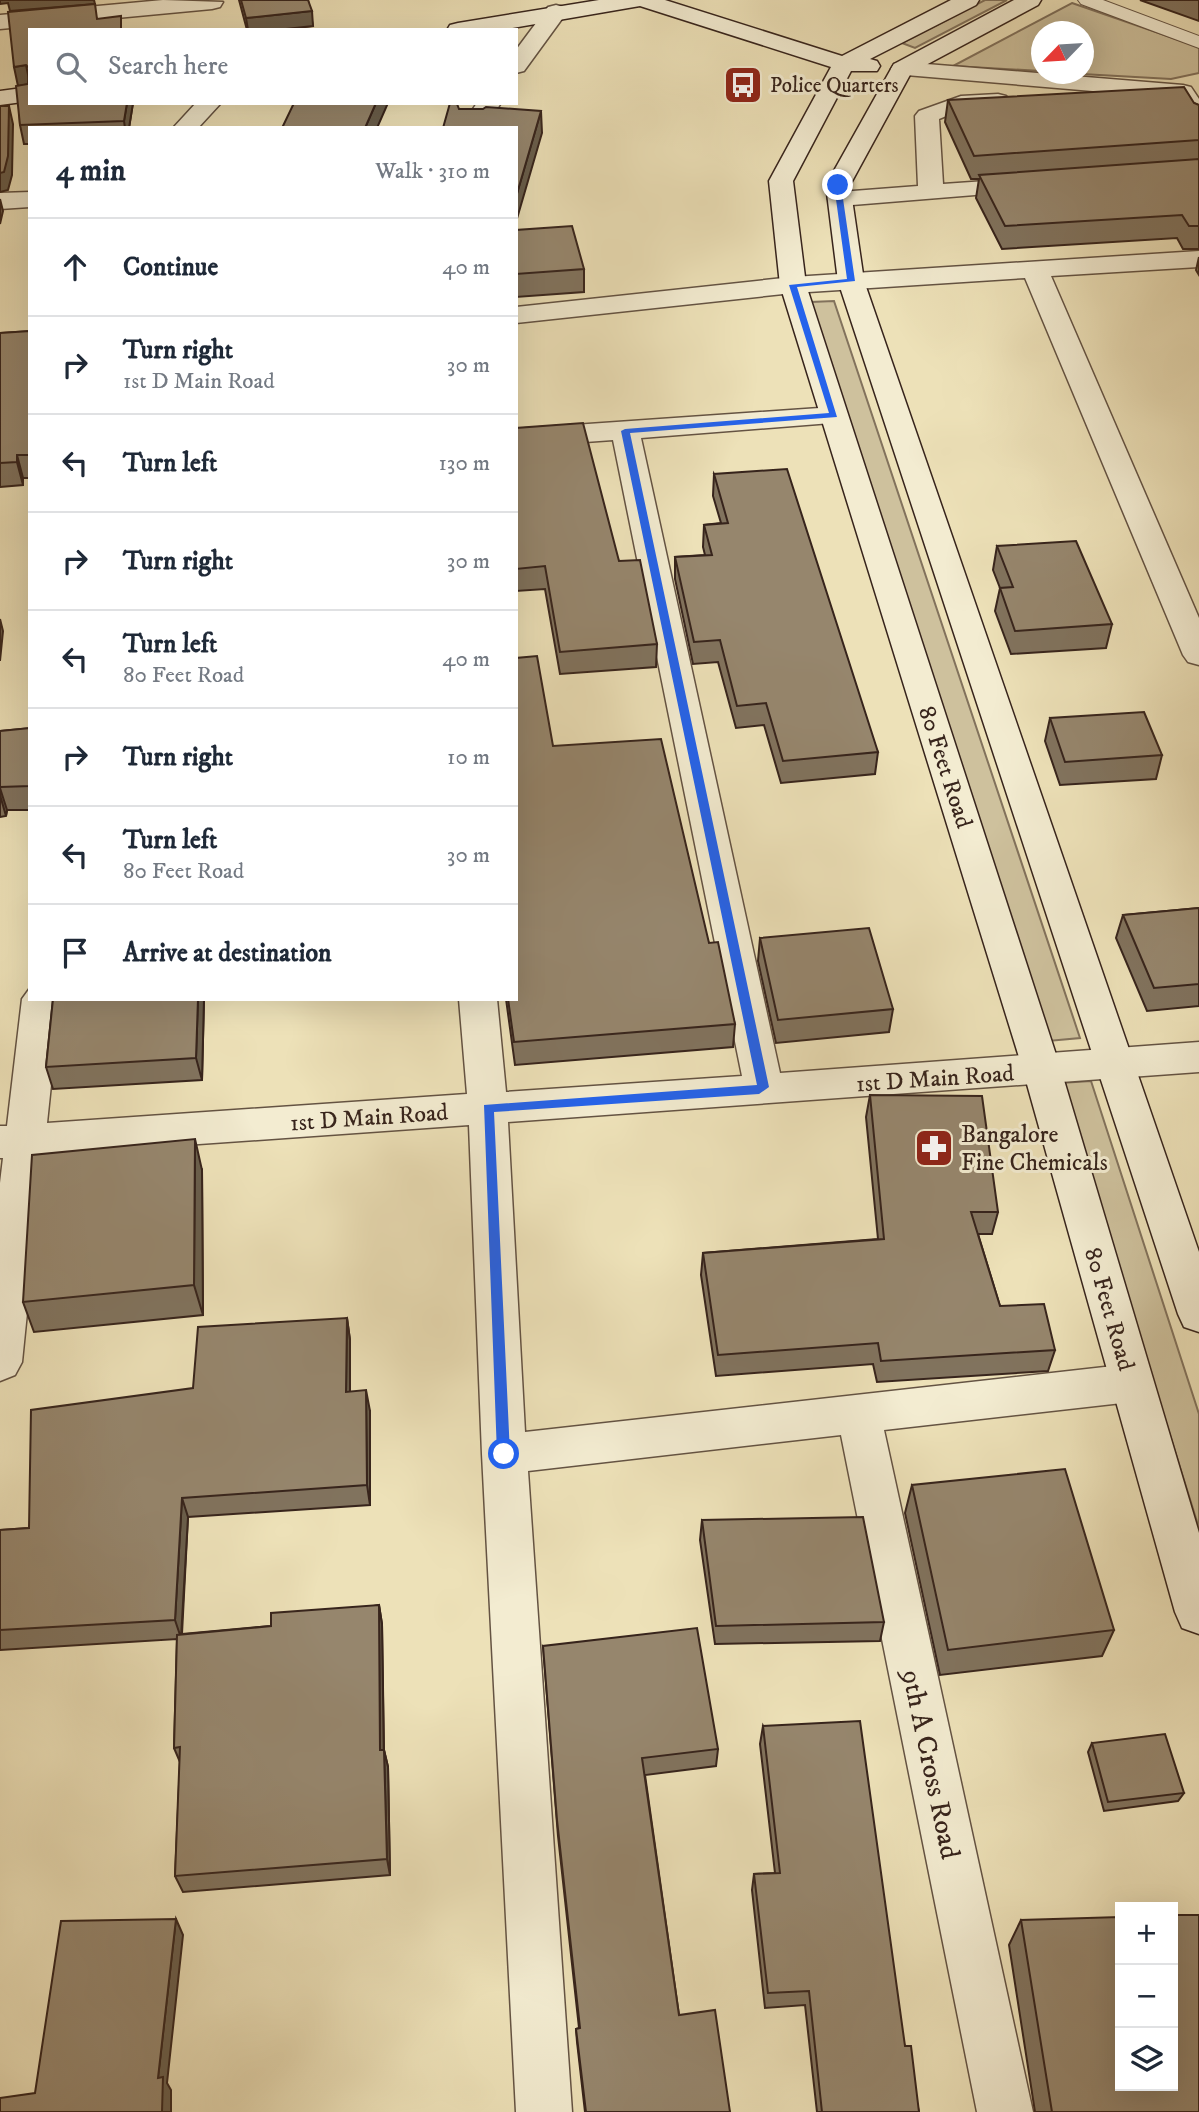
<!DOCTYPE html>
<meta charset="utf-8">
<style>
:root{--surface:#fff;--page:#f2f2f3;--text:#1f2937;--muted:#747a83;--line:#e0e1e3}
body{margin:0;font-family:"IM FELL DW Pica",serif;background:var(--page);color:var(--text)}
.controls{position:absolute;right:21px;bottom:21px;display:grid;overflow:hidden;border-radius:0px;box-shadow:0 7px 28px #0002}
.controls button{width:63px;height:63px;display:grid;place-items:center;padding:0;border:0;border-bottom:2px solid var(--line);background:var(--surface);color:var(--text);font:35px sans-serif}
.compass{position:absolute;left:1031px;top:21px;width:63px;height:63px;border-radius:50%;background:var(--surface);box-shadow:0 7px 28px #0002;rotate:245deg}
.stop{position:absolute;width:21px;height:21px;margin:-16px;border:5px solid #2563eb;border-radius:50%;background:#fff}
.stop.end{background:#2563eb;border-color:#fff;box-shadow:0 2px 7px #0008}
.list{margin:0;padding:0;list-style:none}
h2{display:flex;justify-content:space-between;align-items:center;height:91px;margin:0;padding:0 28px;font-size:30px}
h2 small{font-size:23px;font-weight:400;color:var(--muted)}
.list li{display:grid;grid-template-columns:46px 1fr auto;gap:21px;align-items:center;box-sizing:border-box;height:98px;padding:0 28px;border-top:2px solid var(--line)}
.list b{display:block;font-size:26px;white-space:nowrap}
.list p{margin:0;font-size:23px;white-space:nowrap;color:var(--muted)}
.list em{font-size:23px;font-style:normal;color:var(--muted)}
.icon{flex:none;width:38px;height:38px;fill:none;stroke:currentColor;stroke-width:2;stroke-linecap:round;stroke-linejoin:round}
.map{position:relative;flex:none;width:1199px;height:2112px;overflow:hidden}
.search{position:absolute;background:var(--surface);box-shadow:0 7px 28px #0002;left:28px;top:28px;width:490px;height:77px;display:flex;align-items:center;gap:18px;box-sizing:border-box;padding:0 24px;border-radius:0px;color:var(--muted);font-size:26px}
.panel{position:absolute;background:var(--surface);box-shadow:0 7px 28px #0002;left:28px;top:126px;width:490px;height:875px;border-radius:0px}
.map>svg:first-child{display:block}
</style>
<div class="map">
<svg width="1199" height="2112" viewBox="0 0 1199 2112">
<rect width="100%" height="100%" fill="#ede1b8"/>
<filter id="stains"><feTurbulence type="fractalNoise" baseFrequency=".00286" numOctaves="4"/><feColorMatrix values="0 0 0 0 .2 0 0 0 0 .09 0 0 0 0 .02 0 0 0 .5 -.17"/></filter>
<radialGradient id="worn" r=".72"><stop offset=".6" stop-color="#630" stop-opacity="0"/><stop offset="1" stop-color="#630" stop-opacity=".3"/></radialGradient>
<!-- green -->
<path fill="#cec19d" stroke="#82725c" stroke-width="2" d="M985 0H1007L915 48 902 43Z
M1072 3 1199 47V73L1171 79 1082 74 1084 32H1042L1041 71 953 66Z
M834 301 1080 1038 1048 1041 811 302Z
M1091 1081 1199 1414V1528L1060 1083Z"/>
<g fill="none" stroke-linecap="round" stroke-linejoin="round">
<defs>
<path id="lane" d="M1078 0H1103L1199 36V48L1081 4Z"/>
<path id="street" d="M163 0 223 2 220 7 212 9 0 29V15Z
M556 5 564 7 567 12 524 71 516 73V50L548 7Z
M902 62 1183 85 1191 87 1199 99V126L1191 124 1175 98 894 74 891 69 894 64Z
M998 94 1006 96 1010 101 1006 106 961 110 939 119 943 184 1029 178 1038 180 1041 185 1038 190 840 206 831 204 828 199 831 194 840 192 918 186 915 116 919 111 961 96Z
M196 103H221L198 128H173Z
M477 103H501L484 128H460Z
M30 192V207L0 209V193Z
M1199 251V267L1051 276 1199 618V665L1188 662 1183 655 1025 278 793 293 516 323V307L793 277Z
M834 407 844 410 848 416 844 422 641 438 780 1073 1199 1042V1072L508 1122 525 1432 1131 1364 1146 1370 1153 1383 1146 1396 1131 1402 884 1430 1033 2112H977L841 1435 528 1471 572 2112H516L482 1454 469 1125 43 1155 22 1362 15 1375 0 1381V1183L3 1158H0V1126H7L22 999 30 988V999H60L47 1123 467 1094 459 999H497L506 1092 742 1076 613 440 516 447V429Z"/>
<path id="secondary" d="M599 0H665L842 56 951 0H979L976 5 870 59 877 61 880 66 877 71H851L793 181 806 285 1061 1070 1199 1533V1634L1182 1628 1175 1612 1023 1070 780 285 769 181 831 67 640 6 500 30H447L450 25 458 23Z
M1014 0H1041L1038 5 911 73 850 185 864 281 1199 1252V1332L1184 1327 1178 1314 838 281 826 185 891 69 894 64Z
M30 87V101L0 105V91Z"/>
</defs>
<!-- lane casing -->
<use href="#lane" stroke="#645343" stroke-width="2"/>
<!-- street casing -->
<use href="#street" stroke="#645343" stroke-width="3"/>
<!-- secondary casing -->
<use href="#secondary" stroke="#37241c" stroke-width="3"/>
<!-- lane -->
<use href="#lane" fill="#f3ecd1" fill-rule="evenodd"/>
<!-- street -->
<use href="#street" fill="#f3ecd1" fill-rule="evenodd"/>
<!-- secondary -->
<use href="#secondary" fill="#f3ecd1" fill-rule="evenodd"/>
</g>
<!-- wall -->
<path fill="#81735e" stroke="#37241c" stroke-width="2" d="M239 0H308L313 26 277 30H247Z
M1140 0H1199V21Z
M30 30 133 103 129 128H30V144H24L20 125 18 85Z
M948 100 1194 103 1199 105V249H1183L1177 238 1002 249 976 198 979 179H971L945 122Z
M516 230 584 269V292L516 297Z
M1199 257V275L1196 270Z
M30 331V478H23V485L0 487V333Z
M516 428 619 561 657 644 656 667 560 674 545 589 516 591Z
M714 474 878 752 875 774 781 783 764 725 736 728 718 662 693 664 675 579V557L705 555 703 547 704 525 721 523 713 496Z
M997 546 1112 624 1106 648 1011 654 995 611 1000 588 993 570Z
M1050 718 1162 755 1156 779 1060 785 1045 741Z
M30 728V810H7L6 816 0 817V731Z
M553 746 709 943 735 1024 733 1047 515 1065 506 999H516Z
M1199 908V1006L1147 1011 1116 938 1123 915Z
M760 938 893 1009 889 1032 776 1043 758 961Z
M53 999H204L202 1080 53 1089 46 1067Z
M870 1095 998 1212 992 1234H978L1000 1306 1055 1350 1048 1371 877 1382 873 1364 716 1376 701 1275 703 1253 878 1239 866 1117Z
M202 1170 203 1315 34 1332 23 1302Z
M347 1318 350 1340V1391L370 1411V1505L188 1517 182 1634 271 1626 379 1605 382 1624 384 1750 388 1767 390 1875 183 1892 175 1876 180 1762 174 1748 177 1639 0 1650V1530L29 1528 193 1388Z
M912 1485 1114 1630 1102 1656 940 1675 905 1513Z
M702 1520 884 1622 880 1641 715 1644 700 1540Z
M543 1646 718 1749 716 1766 645 1775 679 2015 730 2112H585L577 2042 576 2029 579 2028 558 1836Z
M763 1726 905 2046 919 2112H817L805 2005 765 2008 752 1890 754 1874 775 1873 760 1744Z
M1092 1743 1184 1793 1178 1801 1104 1811 1088 1752Z
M1021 1920 1199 2112H1035L1009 1945Z"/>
<!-- shaded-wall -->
<path fill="#695e4c" stroke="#37241c" stroke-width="2" d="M0 0H94L95 4 10 11 8 3 0 4Z
M312 11 313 26 277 30H248L246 18Z
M26 65 30 84 18 86 14 67Z
M127 103H133L129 128H125L124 121Z
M376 103H388L377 128H365Z
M9 106 13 124 12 175 8 190 0 192V173Z
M541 111 542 133 516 222V197Z
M0 199 3 211 0 224Z
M17 455 23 478V485L17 462Z
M0 619 3 631 0 661Z
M0 788 7 810 6 816 0 795Z
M198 999H204L202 1080 196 1058Z
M195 1139 202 1170 203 1315 194 1285Z
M347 1318 350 1340V1412L346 1392Z
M366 1390 370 1411V1505L367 1485Z
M182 1498 188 1517 181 1638 175 1620Z
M379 1605 382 1624 384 1767 380 1750Z
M384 1750 388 1767 390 1875 387 1859Z
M176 1919 183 1935 167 2083 171 2090V2112H162L158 2078Z"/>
<!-- building -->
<path fill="#96866d" stroke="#37241c" stroke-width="2" d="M241 0H308L312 11 246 18Z
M95 4 97 19 121 16V30H30V103H127L124 121 20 125 16 86 28 84 29 68 26 65 14 67 8 12Z
M1184 87 1194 103 1199 105V140L974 156 948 100Z
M294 103H376L365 128H282Z
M450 103 457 104 459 109H483L486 107 541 111 516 197V128H443Z
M0 106H9L8 156 4 172 0 173Z
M1199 159V226H1189L1182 215 1005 226 979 175Z
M572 226 584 269 516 274V230Z
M30 331V455H17V462L0 463V333Z
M583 423 619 561 640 560 657 644 560 652 545 566 516 569V428Z
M787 469 878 752 783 761 766 703 737 706 720 640 694 642 675 557 712 555 704 525 728 523 714 474Z
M1076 541 1112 624 1015 631 1000 588 1013 587 997 546Z
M537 656 553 746 661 739 709 943 718 942 735 1024 514 1042 508 999H516V658Z
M1144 712 1162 755 1065 762 1050 718Z
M30 728V786L0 787V731Z
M1199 908V984L1154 988 1123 915Z
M869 928 893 1009 778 1020 760 938Z
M53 999H198L196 1058 46 1067Z
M870 1095 982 1096 998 1212H971L1000 1306 1044 1304 1055 1350 881 1361 878 1343 718 1355 703 1253 884 1239Z
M195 1139 194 1285 23 1302 32 1155Z
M347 1318 346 1392 366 1390 367 1485 182 1498 175 1620 0 1630V1530L29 1528 31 1410 193 1388 198 1327Z
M1065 1469 1114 1630 948 1650 912 1485Z
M863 1517 884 1622 716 1626 702 1520Z
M379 1605 380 1750H384L387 1859 175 1876 180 1747 174 1748 177 1635 271 1626V1613Z
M697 1628 718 1749 642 1758 679 2015 715 2010 730 2112H586L576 2029 580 2028 557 1820 543 1646Z
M860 1721 905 2046H911L919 2112H822L809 1991 768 1993 754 1874 780 1873 763 1726Z
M1165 1734 1184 1793 1108 1802 1092 1743Z
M1173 1915H1199V2112H1052L1021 1920 1120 1917V2086H1173Z
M176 1919 158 2078 163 2077 162 2112H0V2098L35 2093 61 1921Z"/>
<!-- route -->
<path fill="#2563eb" d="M838 183 841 185 855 281 797 287 837 417 630 433 769 1087 759 1094 494 1112 510 1454 504 1460 497 1454 484 1105 757 1085 621 431 625 429 829 413 789 285 847 279 834 185Z"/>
<!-- icons -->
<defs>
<symbol id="bus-square" viewBox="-11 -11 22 22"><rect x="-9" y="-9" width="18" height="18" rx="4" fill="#8f2418" stroke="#f3ecd1"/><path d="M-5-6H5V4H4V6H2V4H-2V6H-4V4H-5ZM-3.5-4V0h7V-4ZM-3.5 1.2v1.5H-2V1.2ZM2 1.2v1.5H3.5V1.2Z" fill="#fff"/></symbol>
<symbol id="pharmacy-square" viewBox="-11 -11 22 22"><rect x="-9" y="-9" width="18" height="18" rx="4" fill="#8f2418" stroke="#f3ecd1"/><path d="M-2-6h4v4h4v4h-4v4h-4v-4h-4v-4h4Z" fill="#fff"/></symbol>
</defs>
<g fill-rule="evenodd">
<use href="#bus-square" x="721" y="63" width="44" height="44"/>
<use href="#pharmacy-square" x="912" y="1126" width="44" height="44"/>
</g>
<g text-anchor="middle" stroke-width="6" stroke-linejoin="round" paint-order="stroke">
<!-- far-poi labels -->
<g font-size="21" fill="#37241c" stroke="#f3ecd1" text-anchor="start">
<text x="770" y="92">Police Quarters</text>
</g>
<!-- street labels -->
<g font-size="24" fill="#37241c" stroke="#f3ecd1">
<text transform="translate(946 767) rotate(72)" y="8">80 Feet Road</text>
<text transform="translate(935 1078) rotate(-4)" y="8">1st D Main Road</text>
<text transform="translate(369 1117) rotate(-4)" y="8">1st D Main Road</text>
<text transform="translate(1110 1309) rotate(74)" y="8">80 Feet Road</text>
</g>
<!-- poi labels -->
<g font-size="24" fill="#37241c" stroke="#f3ecd1" text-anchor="start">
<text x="961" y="1142">Bangalore<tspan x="961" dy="28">Fine Chemicals</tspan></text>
</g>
<!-- near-street labels -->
<g font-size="28" fill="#37241c" stroke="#f3ecd1">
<text transform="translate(932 1764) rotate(78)" y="10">9th A Cross Road</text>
</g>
</g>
<rect width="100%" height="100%" filter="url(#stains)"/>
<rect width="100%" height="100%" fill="url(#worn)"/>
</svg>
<div class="controls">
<button>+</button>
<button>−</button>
<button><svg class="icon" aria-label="layers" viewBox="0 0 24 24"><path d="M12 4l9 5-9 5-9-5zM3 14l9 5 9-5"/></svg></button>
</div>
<svg class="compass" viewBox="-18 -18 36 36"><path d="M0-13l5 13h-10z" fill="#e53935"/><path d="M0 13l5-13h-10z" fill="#747a83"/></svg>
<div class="stop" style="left:504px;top:1454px"></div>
<div class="stop end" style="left:838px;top:185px"></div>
<div class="search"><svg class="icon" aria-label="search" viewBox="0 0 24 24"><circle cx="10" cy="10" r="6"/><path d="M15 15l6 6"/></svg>Search here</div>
<section class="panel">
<h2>4 min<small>Walk · 310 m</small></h2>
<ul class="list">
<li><svg class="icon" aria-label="ahead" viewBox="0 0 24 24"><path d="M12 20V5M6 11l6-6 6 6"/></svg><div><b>Continue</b></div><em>40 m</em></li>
<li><svg class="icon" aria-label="right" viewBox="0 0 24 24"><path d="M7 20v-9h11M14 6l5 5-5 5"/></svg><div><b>Turn right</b><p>1st D Main Road</p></div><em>30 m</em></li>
<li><svg class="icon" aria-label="left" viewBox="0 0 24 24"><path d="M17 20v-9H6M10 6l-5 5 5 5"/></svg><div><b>Turn left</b></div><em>130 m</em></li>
<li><svg class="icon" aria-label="right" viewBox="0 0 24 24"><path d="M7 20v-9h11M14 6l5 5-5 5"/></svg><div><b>Turn right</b></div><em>30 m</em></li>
<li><svg class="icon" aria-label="left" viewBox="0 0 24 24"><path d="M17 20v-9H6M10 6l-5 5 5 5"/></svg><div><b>Turn left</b><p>80 Feet Road</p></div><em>40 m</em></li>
<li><svg class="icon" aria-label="right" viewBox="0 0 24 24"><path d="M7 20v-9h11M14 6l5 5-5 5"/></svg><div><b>Turn right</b></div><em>10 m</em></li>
<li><svg class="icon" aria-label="left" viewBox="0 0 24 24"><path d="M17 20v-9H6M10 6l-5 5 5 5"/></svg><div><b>Turn left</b><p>80 Feet Road</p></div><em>30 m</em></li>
<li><svg class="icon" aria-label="arrive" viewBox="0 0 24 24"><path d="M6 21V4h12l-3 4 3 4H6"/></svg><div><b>Arrive at destination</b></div></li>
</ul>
</section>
</div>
